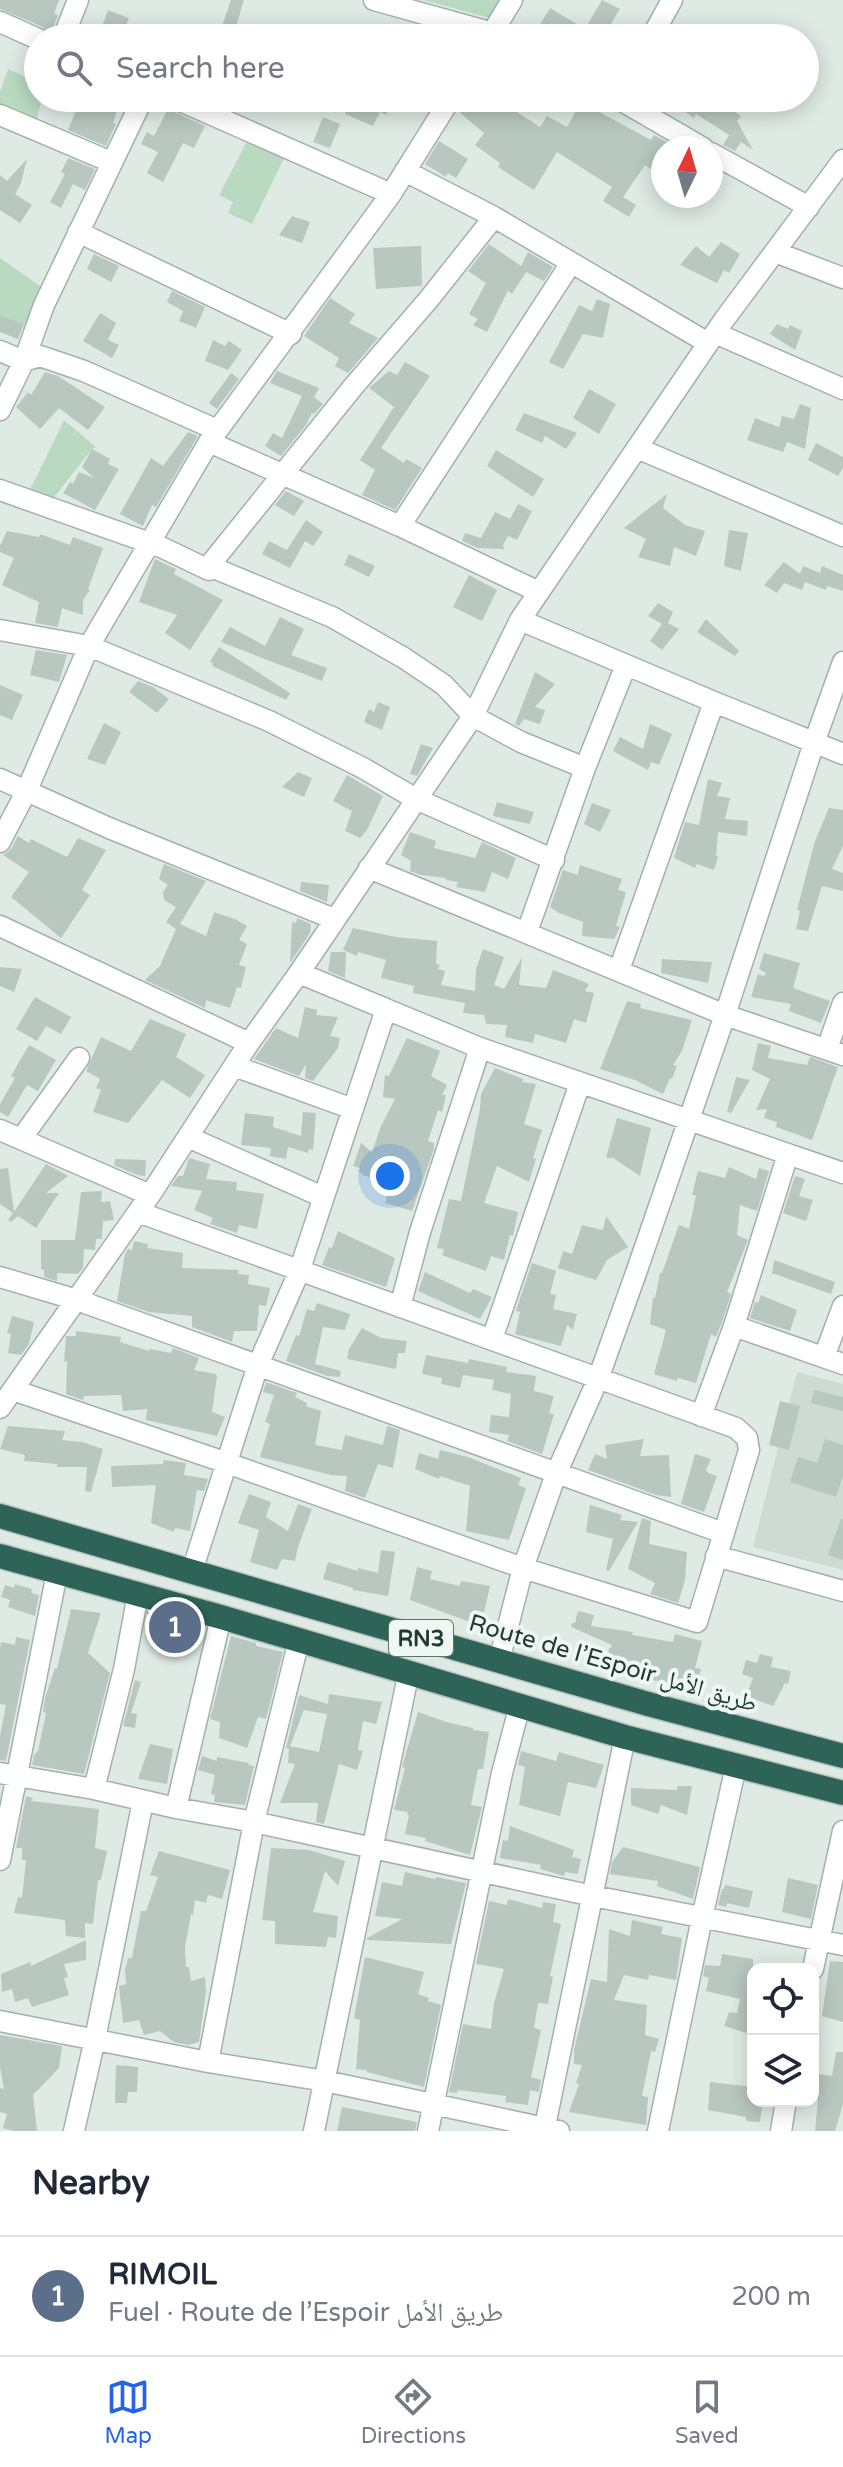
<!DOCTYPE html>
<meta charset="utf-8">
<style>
:root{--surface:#fff;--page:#f2f2f3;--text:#1f2937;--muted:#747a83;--line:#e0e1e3;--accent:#2563eb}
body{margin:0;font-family:"Varela Round","Noto Naskh Arabic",sans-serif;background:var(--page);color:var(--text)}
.controls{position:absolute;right:24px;bottom:24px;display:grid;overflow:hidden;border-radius:16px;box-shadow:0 4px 20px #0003}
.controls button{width:72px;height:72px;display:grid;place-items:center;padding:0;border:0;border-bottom:2px solid var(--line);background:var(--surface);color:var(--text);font:40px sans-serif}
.compass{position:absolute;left:651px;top:136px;width:72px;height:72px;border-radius:50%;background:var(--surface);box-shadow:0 4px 20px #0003;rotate:5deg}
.you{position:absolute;left:390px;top:1176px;width:28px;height:28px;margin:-20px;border:6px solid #fff;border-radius:50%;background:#1a73e8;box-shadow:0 0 0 12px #1a73e833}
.badge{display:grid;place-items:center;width:52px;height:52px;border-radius:50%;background:var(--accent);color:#fff;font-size:26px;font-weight:700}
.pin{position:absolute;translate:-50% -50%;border:4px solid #fff;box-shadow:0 2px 8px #0006}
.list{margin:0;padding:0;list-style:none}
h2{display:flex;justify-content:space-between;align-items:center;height:104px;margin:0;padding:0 32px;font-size:34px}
h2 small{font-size:26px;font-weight:400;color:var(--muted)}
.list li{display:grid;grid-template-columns:52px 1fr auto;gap:24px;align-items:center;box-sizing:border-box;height:120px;padding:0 32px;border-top:2px solid var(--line)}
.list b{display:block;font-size:30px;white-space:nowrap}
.list p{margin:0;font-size:26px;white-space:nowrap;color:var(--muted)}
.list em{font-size:26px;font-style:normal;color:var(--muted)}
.icon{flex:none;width:44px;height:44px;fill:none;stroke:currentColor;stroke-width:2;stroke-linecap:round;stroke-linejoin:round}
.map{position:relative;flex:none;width:843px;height:2131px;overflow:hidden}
.search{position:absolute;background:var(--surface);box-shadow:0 4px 20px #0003;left:24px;right:24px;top:24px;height:88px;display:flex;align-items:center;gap:20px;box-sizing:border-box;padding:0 28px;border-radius:44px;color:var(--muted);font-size:30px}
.sheet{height:224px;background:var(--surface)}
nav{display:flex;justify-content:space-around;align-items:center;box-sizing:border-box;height:112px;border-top:2px solid var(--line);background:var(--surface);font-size:22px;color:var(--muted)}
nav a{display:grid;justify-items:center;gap:4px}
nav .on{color:var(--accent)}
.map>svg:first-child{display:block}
</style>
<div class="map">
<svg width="843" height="2131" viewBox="0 0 843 2131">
<rect width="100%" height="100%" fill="#dfeae5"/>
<!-- built -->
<path fill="#cedad4" d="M797 1372 843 1384V1570L753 1547Z"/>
<!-- green -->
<path fill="#b9dac0" d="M423 0H513L501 21Z
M8 69 38 82V98H42L35 126 0 108V92Z
M248 140 284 158 252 224 228 213 233 202 219 195Z
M0 258 43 288 27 325 0 315Z
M64 420 96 447 92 449 52 500 30 490Z"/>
<!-- building -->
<path fill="#b8c7c0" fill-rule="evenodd" d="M0 0H59L54 14 58 15 50 36 43 27 0 9Z
M231 0H244L235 30 222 26Z
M602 0 620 9 602 38H532L550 8 585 29Z
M108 10 129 18 121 38H98Z
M81 98H107L106 102 118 106 113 123 116 124 106 146 68 130Z
M347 98H393L386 115 380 112 373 126 345 114 351 100Z
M487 98H509L506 105 540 127 547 116 567 127 581 102 651 140 654 135 677 148H663V178L645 165 623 197 636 205 629 217 603 201 612 187 557 152 534 190 498 167 500 163 475 145 484 133 458 111 464 99 479 110Z
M687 98H715L741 116 737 121 753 150 741 142 735 151 723 145 729 135 696 114 694 118 680 108Z
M168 109 205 126 194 148 183 143 163 182 147 173 158 152 141 144 147 132 154 136Z
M323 117 340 124 330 148 313 142Z
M439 141 468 159 456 178 448 173 446 177 425 164Z
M68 158 95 169 85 190 73 184 61 208 50 202 65 174 61 172Z
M27 159 21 183 15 194 32 205 20 223 0 210V175L7 181Z
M292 216 310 222 302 243 279 235Z
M721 242 740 254 729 273 724 270 717 283 680 265 696 246 709 257Z
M489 244 521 266 528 252 553 267 544 281 526 272 512 294 508 291 487 332 473 325 478 319 469 314 486 283 468 271Z
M421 246 422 286 376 289 373 248Z
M94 254 119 266 111 282 87 269Z
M172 291 205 307 196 328 179 321 183 311 167 302Z
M330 298 355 314 349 323 378 338 348 373 335 366 339 358 304 336Z
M597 299 610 304 603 338 583 334 563 369 549 362 579 305 592 311Z
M100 313 116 323 108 340 119 345 112 358 83 341Z
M0 315 24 324 18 339 0 332Z
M777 324 788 329 790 325 802 331 795 350 770 334Z
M213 340 225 346 229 341 242 350 228 370 205 361Z
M405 362 430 376 381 448 404 463 406 459 422 468 395 510 362 495 375 470 360 460 394 407 369 388 389 371 397 375Z
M277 371 319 388 314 397 323 404 314 414 312 413 306 425 281 456 265 446 273 433 282 438 302 396 270 383Z
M45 372 58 376 105 407 88 430 59 408 40 429 16 407 28 392 31 395Z
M231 373 239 379 217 409 209 403Z
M589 389 616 404 599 434 573 418Z
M800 404 811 408 805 449 787 442 783 452 747 440 755 418 779 427 782 416 794 419Z
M524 413 577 433 566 449 545 436 542 443 515 430Z
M188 432 198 436 156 507 152 505 143 526 120 514 151 458 163 466Z
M816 443 843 457V468L838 476 808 460Z
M92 449 110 459 108 464 119 469 95 510 63 493 70 482 73 484 79 472 94 478 82 467Z
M496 450 544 479 533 497 487 466Z
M286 491 304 501 294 516 275 505Z
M667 494 663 508 685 525 705 531 696 556 674 547 670 566 638 557 646 539 624 528Z
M518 504 532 511 517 540 508 536 503 545 504 549 478 548 462 541 465 533 481 538 495 512 510 519Z
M306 520 323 532 313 546 305 541 290 568 262 554 269 541 287 550Z
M729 530 748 533 741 571 724 566Z
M7 531 39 537 40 534 70 545 73 537 103 548 88 589 90 590 83 600V615L62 608 58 627 35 623 39 602 2 585 14 558 0 552V546Z
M349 554 375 566 369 577 344 565Z
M155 559 176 569 174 574 223 600 190 650 165 633 177 615 139 602Z
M784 562 800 574 803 566 820 573 822 566 843 575V591L827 586 826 590 805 582 802 590 784 583 777 593 764 585Z
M469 575 497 590 482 621 453 607Z
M658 603 673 612 668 623 679 629 662 650 650 641 662 624 648 616Z
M280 617 304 629 291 655 327 668 322 681 221 642 230 627 265 646Z
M706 619 739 651 735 656 697 632Z
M219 647 290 693 286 700 212 666 213 663 210 662Z
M36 650 67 655 59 682 30 675Z
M535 672 555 684 535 707 545 710 540 724 524 719 519 726 515 724Z
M138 681 153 687 169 699 157 713 129 692Z
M0 685 23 695 12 720 0 715Z
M378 702 390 707 382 730 364 722 369 709 374 712Z
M104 723 121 732 105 765 87 759Z
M650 724 672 734 659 765 651 762 648 770 613 751 620 737 643 749Z
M421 744 433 748 417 776 410 774Z
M298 772 312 778 304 797 282 787Z
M347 775 383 796 367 830 360 838 345 831 352 811 333 801Z
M708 779 722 783 717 796 730 798 725 819 748 821 747 836 718 832 716 856 718 857 714 870 697 864 695 868 674 858 685 822 699 825Z
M497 802 534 812 530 824 493 816Z
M592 803 611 810 600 832 584 824Z
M829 808 843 810V846L832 869 843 873V891L822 886 808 931 796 929 800 911 797 910 815 841Z
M410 832 436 841 434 848 475 858 482 842 516 858 508 879 492 872 485 892 456 887 458 882 446 880V878L421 875 410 871 411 861 401 855Z
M18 836 29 843 31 839 67 857 78 838 106 850 82 890 90 895 61 938 11 897 29 872 3 855 11 849Z
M164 864 206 881 180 924 206 936 214 912 235 919 247 926 239 940 247 944 239 965 246 967 241 988 237 987 230 1008 206 1000 205 1008 145 980 160 966 176 929 166 922 176 907 164 900 163 892 168 885 159 879Z
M580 865 622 879 618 890 626 892 616 926 620 927 614 939 582 936 583 922 559 913 550 907 563 870 578 875Z
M301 882 329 885 327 902 300 891Z
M297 918 311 924 310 933 290 963 292 922 296 923Z
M353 928 396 937 437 941 436 964 440 965 438 969 445 971 441 985 475 991 476 969 483 949 504 957 494 985 504 989 522 957 519 985 546 988 553 970 582 981 589 984 585 991 594 993 586 1023 574 1019 566 1043 535 1034 533 1043 505 1037 507 1025 486 1024 484 1015 463 1013 465 1003 413 993 414 986 381 978 386 960 358 952 357 956 343 950Z
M331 952H346L345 978 328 971Z
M764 953 800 963 793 988 830 1001 821 1023 789 1011 791 1004 751 997 758 974 764 976 766 973 759 969Z
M662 959 712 962 708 983 661 973Z
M0 967 22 969 14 992 0 986Z
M35 997 71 1017 61 1034 46 1026 37 1041 16 1029Z
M627 1001 641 1004 640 1008 692 1020 682 1051 673 1065 677 1066 672 1079 670 1078 663 1094 635 1080 600 1069Z
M305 1007 317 1010 316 1015 338 1017 330 1036 340 1038 338 1048 313 1081 305 1078 306 1064 299 1076 254 1059 276 1028 298 1038Z
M150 1019 186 1034 176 1057 205 1075 190 1098 162 1080 128 1123 93 1112 101 1090 96 1088 100 1079 86 1071 101 1037 131 1051Z
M407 1038 440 1051 431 1076 447 1085 442 1095H446L442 1112 438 1110 428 1141 434 1143V1149L412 1211 385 1203 390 1184 363 1175 359 1171 360 1168 353 1166 361 1143 372 1152 381 1126 395 1099 383 1097 385 1075 389 1076Z
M758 1043 771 1046 768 1058 807 1065 810 1057 838 1067 812 1140 776 1127 777 1122 764 1118 767 1109 756 1110 770 1079 752 1070Z
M29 1045 56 1060 38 1091 27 1085 8 1117 0 1112V1104L15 1078 11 1076Z
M495 1068 523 1079 522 1082 536 1084 524 1124 542 1130 533 1158 536 1159 529 1182 497 1166 484 1203 518 1212 513 1236 510 1235 504 1260 491 1256 486 1271 442 1255 444 1249 437 1248 449 1199 461 1201 480 1109 481 1094Z
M736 1077 750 1080 731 1113 727 1112Z
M303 1112 316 1113 313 1150 309 1149 308 1153 288 1147 286 1159 270 1156 271 1148 241 1145 245 1113 274 1117 273 1127 301 1136Z
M617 1118 651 1128 640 1176 613 1158H606Z
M189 1158 210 1164 206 1179 237 1182 236 1190 264 1194 257 1229 239 1225 237 1233 210 1224 213 1218 194 1210 202 1191 171 1186 178 1176H183Z
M115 1159 146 1160 145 1176 137 1175 114 1165Z
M46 1164 68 1176 46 1193H59L36 1228 18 1216 11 1222 8 1220 13 1213 0 1204V1169L8 1168 14 1212Z
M729 1167 756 1179 759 1168 769 1171 757 1211 740 1205 737 1235 748 1240 727 1292 731 1294 722 1322 716 1337 711 1334 696 1383 678 1378 677 1381 654 1374 666 1330 650 1324 653 1298H655L660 1273H662L679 1225 689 1229 696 1195H692L698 1171 725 1178Z
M795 1176 805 1179 799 1196 813 1200 806 1221 783 1213Z
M102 1191 101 1202 110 1201 114 1220 103 1221 102 1239H96L95 1250 84 1249 83 1268 78 1274 57 1273V1281L44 1277V1270L41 1269V1240H75L81 1192Z
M606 1216 628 1247 607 1260 596 1280 558 1268 563 1251 572 1254 582 1225 603 1230Z
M338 1231 395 1258 386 1287 322 1265 329 1247 332 1248Z
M134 1241 148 1244 147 1248 183 1253 182 1268 239 1270 238 1274 249 1275 248 1284 270 1288 266 1306 259 1305 257 1331H234L232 1342 192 1327V1316L149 1312 117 1301 125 1254 128 1249 132 1250Z
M774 1260 835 1282 831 1294 772 1273Z
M532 1263 556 1271 550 1294 556 1295 553 1309 577 1314 573 1330 567 1325 561 1346 515 1334 520 1312 516 1311 517 1307Z
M425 1272 470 1293 473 1289 492 1297 480 1319 418 1291Z
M761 1295 797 1310 790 1331 750 1318 755 1302 758 1303Z
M317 1303 350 1314 345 1330 323 1327 315 1364 341 1371 340 1377 327 1376 286 1361 296 1335 299 1336 307 1309 314 1311Z
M12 1316 34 1322 29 1344 21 1355 8 1353 11 1334 7 1333Z
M362 1328 381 1338 407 1341 405 1353H398L396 1369 347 1359 349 1349Z
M76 1331 121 1337 120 1342 149 1351V1349L171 1353 173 1348 199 1358 194 1370 216 1374 217 1376 212 1412 225 1417 217 1436 146 1420 147 1409 123 1411 121 1395 84 1396 83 1400 66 1394 67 1360 64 1363 66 1336H76Z
M426 1355 468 1363 469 1359 507 1367 506 1372 536 1376 534 1391 554 1396 549 1413 554 1414 542 1454 507 1441 509 1435 489 1432 491 1415 509 1417 511 1394 492 1390 494 1380 463 1375 460 1388 441 1384 442 1378 422 1374Z
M266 1382 297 1393 295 1397 307 1403 306 1406 321 1411 315 1445 342 1450 345 1435 383 1445 387 1426 400 1430 393 1468 378 1464 365 1498 345 1491 347 1476 331 1475 260 1457 270 1424 265 1422 274 1395 263 1392Z
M814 1390 843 1397V1411L811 1403Z
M780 1401 800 1406 789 1450 769 1445Z
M8 1426 65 1431 62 1440 82 1442 103 1449 91 1492 85 1491 87 1467H57V1464L24 1461 25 1455 0 1449Z
M644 1439 640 1456 669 1455 671 1497 656 1495 588 1470 595 1454 607 1459 605 1445Z
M825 1439 843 1445V1476L836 1497 790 1482 798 1457 817 1463Z
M440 1450 468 1457 521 1478 518 1485 526 1488 509 1540 466 1531 470 1486 440 1476 439 1479 415 1469 419 1453 438 1459Z
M695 1454 711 1459 706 1470 708 1473 717 1476 704 1512 681 1504Z
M164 1460 186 1463 184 1475 208 1479 204 1491 197 1490 190 1531 175 1528 174 1532 151 1523 156 1485 112 1487 111 1466 163 1464Z
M249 1494 271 1502 266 1517 288 1531 298 1504 312 1509 298 1547 295 1561 282 1559 277 1570 250 1562 259 1530 238 1523Z
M590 1505 622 1515 620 1520 638 1522 609 1571 606 1570 613 1539 586 1532Z
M642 1518 651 1521 649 1544 687 1552 685 1580 678 1603 650 1594 655 1583 628 1569Z
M841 1519H843V1560L828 1555Z
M381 1550 395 1552 388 1596 353 1590V1588L323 1579 328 1562 358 1571V1568L378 1573Z
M417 1567 432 1571 430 1579 460 1586 461 1581 490 1586 481 1626 410 1600Z
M15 1584 32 1589 31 1593 39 1595 35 1616 8 1607 10 1600 1 1597 5 1585 14 1588Z
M71 1609 101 1613 88 1653 110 1673 84 1774 32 1765 34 1755 38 1751 46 1713 43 1712 45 1698 55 1668 57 1669Z
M578 1611 594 1615 591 1626 633 1632 632 1635 673 1642 675 1634 702 1641 695 1668 701 1669 696 1686 676 1680H668V1683L652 1680 653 1672 627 1667H625L623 1675 606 1672 609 1648H611L612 1645 571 1627 572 1623H575Z
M231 1636 256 1643V1646L283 1652 266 1719 258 1717 247 1748 219 1738 220 1722 210 1719Z
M16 1637 30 1640 6 1761 0 1760V1736L6 1705 0 1704V1649L1 1642 15 1645Z
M760 1654 773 1657 771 1667 791 1671 788 1684 785 1683 773 1706 746 1696 753 1678 742 1674 746 1660 757 1663Z
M135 1680 141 1682 131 1713 137 1714 135 1728 123 1726Z
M329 1694 382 1702 376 1724 363 1721 358 1750 363 1751 357 1770 339 1764 324 1824 316 1822 318 1803H280L295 1764 288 1763 289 1749 286 1748 299 1695 328 1704ZM304 1710 327 1714 319 1752 290 1746Z
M418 1712 446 1722 473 1728V1730L489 1732 483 1769H478L471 1805 482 1807 470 1855 425 1841 426 1838 405 1834 409 1815H407L408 1812 394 1810 405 1768 402 1767 404 1760Z
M150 1744 173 1749 167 1784 138 1779Z
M521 1751 556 1761 559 1752 604 1765 596 1788 568 1782 560 1816 519 1805 525 1767 518 1765Z
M202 1756 217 1761V1757L249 1763 248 1765 254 1766 245 1805 214 1802 215 1795 211 1794 215 1775 198 1770Z
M677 1786H692L687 1815 661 1805 658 1814 631 1805V1788L677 1790Z
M26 1796 33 1798 31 1801 99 1809 95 1848 107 1851 101 1880H98L93 1924 85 1923V1938L66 1936 65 1920 14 1913 18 1897 22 1898 26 1860H22V1848H16Z
M510 1826 574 1850 572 1857 581 1859 578 1874 565 1872 564 1876 540 1869 541 1865 500 1858 503 1840 508 1841Z
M623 1847 700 1867 693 1899 657 1886 658 1881 610 1874 612 1862Z
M271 1848 309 1850 345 1861 338 1886 325 1871 313 1912 338 1916 336 1938 328 1937 326 1947 275 1944V1921L262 1920Z
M159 1851 230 1870 222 1899 208 1895 206 1903 195 1900 193 1915 191 1914 185 1947 186 1967H189L191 1981 205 1977 206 1992 199 2042 188 2045 174 2042 160 2031 144 2035 139 2020 123 2023 119 1986 126 1984 125 1970 128 1958H132L141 1911H146L158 1877 150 1875Z
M405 1872 435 1879 436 1877 466 1883 451 1944 367 1940V1938L402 1919 375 1916 382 1882 402 1886Z
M788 1878 818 1885 811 1919 782 1912Z
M725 1885 753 1891 749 1908 727 1903 726 1907 718 1905 722 1889H724Z
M508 1899 542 1908 543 1902 556 1904 553 1922 561 1924 550 1976 553 1977 548 2004 538 2003 534 2028 541 2030 531 2077 541 2080 539 2092 530 2090 528 2105 505 2102 506 2096 458 2090 457 2093 449 2092 463 2024 491 2029 494 2003 504 1969 476 1964 489 1901 507 1905Z
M632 1920 663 1927 661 1934 682 1938 676 1980 649 1975 648 1980 624 1975 614 2000 647 2005 645 2035 659 2039 655 2052 651 2051 642 2096 648 2097 646 2125 569 2112 579 2084 576 2083 582 2065 574 2064V2050L591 1979 607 1982 609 1929 630 1936Z
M86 1940V1960L64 1964 68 1977 64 1978 69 1995 32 2007 28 1998 15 2002 12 1989 2 1992 1 1974 30 1962 31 1966Z
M722 1954 753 1959V2035L724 2026 729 2012 737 2013 740 1999 706 1991 709 1978 703 1976 705 1965 720 1966Z
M365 1957 424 1972 418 1994 429 1998 428 2001 441 2005 424 2087 367 2072V2070L356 2069 360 2020 354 2018Z
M830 1961 843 1962V2022L822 2016Z
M0 2035 62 2046 59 2068 33 2095 37 2131H14L3 2128 7 2114 0 2112V2088L4 2089 0 2067Z
M836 2052H843V2104L835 2131H815L818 2099 813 2098 814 2073 832 2076Z
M116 2065 138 2067 137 2092H128L127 2103H115Z
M710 2082 753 2087V2101H763L760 2122 746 2121V2117L708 2110Z
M342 2107 417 2122 415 2131H337Z"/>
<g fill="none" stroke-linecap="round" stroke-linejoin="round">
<defs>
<path id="lane" d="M149 1600 155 1616 162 1620
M185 1627 193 1629 210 1615"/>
<path id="street" d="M374 0 511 38
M0 22 38 39
M63 38 78 0
M489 38 512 0
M651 38 672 0
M174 98 391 194
M617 98 703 148
M0 115 111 162
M711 153 809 207
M405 171 494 217 708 343
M78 232 291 334
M775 252 843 278
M715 333 843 389
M0 351 24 361 40 356 84 371 217 430
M0 410 24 361 44 305 143 98
M209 442 400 526 539 592
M637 448 843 536
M0 490 161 547 209 570V566L332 617 404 658 444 685 473 716 521 742 585 768
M400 526 571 263
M209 566 353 387 429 299 494 217
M520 620 714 702 843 754
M0 630 89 646 269 721 363 768 416 799 554 860
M0 779 109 828 334 919
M0 842 27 790 89 646 209 442 391 194 451 98
M369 868 725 1015 843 1055
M0 926 249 1043
M527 932 585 768 626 665
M619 970 714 702
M299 973 473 716 520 620 724 320 843 160
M386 1009 480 1048 843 1173
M827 1049 843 1003
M234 1066 353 1109
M0 1130 150 1195
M188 1137 323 1197
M21 1139 79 1058
M0 1277 77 1300 723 1533
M400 1307 420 1232 480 1048
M734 1326 843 1364
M492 1339 580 1083
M824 1357 843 1306
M13 1390 227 1463 523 1568 697 1622 749 1450 747 1438 736 1428 138 1212
M0 1408 150 1195 249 1043 299 973 386 1009 299 1272 258 1365 192 1571
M701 1416 734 1326 788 1154
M716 1556 843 1591
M499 1661 523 1568 556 1474 598 1379 636 1273 725 1015 814 743 843 662
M0 1773 94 1789 176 1808 254 1822 593 1896 843 1945
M94 1789 124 1669 138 1594
M176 1808 221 1617
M0 1860 57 1573
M813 1969 843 1831
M0 2021 208 2062 325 2081 559 2131
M208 2062 254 1822 299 1640
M74 2131 95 2039 143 1801
M314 2131 409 1671
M428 2131 502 1773 520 1705
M544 2131 625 1737
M658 2131 702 1918 736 1766
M781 2131 786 2101"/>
<path id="highway" d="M0 1516 648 1704 843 1756
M0 1556 221 1617 625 1737 843 1793"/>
</defs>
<!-- lane casing -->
<use href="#lane" stroke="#a2b1ac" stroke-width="13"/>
<!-- street casing -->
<use href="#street" stroke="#a2b1ac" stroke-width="23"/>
<!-- highway casing -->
<use href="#highway" stroke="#bcc4c2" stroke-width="27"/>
<!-- lane -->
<use href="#lane" stroke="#fff" stroke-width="10"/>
<!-- street -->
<use href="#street" stroke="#fff" stroke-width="20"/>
<!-- highway -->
<use href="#highway" stroke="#2e6457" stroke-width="24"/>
</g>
<g text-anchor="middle" stroke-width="8" stroke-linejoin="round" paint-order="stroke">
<!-- shield labels -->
<rect fill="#eff7f3" stroke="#5f726c" stroke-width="2" x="389" y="1620" width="64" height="36" rx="6"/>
<g font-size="22" font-weight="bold" fill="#213932">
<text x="421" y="1646">RN3</text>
</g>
<!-- street labels -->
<g font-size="24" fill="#213932" stroke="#eff7f3">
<text transform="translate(613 1663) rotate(16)" y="8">Route de l’Espoir طريق الأمل</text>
</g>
</g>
</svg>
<div class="controls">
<button><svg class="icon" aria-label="locate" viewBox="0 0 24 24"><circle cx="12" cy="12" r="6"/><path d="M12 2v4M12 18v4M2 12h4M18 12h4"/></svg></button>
<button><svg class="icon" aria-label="layers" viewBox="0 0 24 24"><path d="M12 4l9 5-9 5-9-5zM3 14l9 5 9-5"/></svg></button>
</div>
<svg class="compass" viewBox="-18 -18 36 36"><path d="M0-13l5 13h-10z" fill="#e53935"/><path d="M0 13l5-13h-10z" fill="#747a83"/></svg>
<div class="you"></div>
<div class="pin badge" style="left:175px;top:1627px;background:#5c6f8a">1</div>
<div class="search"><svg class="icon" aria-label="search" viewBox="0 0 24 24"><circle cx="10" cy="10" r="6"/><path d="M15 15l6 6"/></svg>Search here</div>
</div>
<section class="sheet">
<h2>Nearby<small></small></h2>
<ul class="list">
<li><span class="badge" style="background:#5c6f8a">1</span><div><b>RIMOIL</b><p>Fuel · Route de l’Espoir طريق الأمل</p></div><em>200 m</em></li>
</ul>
</section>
<nav>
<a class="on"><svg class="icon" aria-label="map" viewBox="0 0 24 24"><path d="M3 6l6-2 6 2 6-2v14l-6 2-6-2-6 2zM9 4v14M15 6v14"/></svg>Map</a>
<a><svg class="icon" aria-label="directions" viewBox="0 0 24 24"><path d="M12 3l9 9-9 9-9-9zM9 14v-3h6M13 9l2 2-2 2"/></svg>Directions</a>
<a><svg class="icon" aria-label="saved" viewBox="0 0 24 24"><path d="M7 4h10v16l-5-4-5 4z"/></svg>Saved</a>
</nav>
